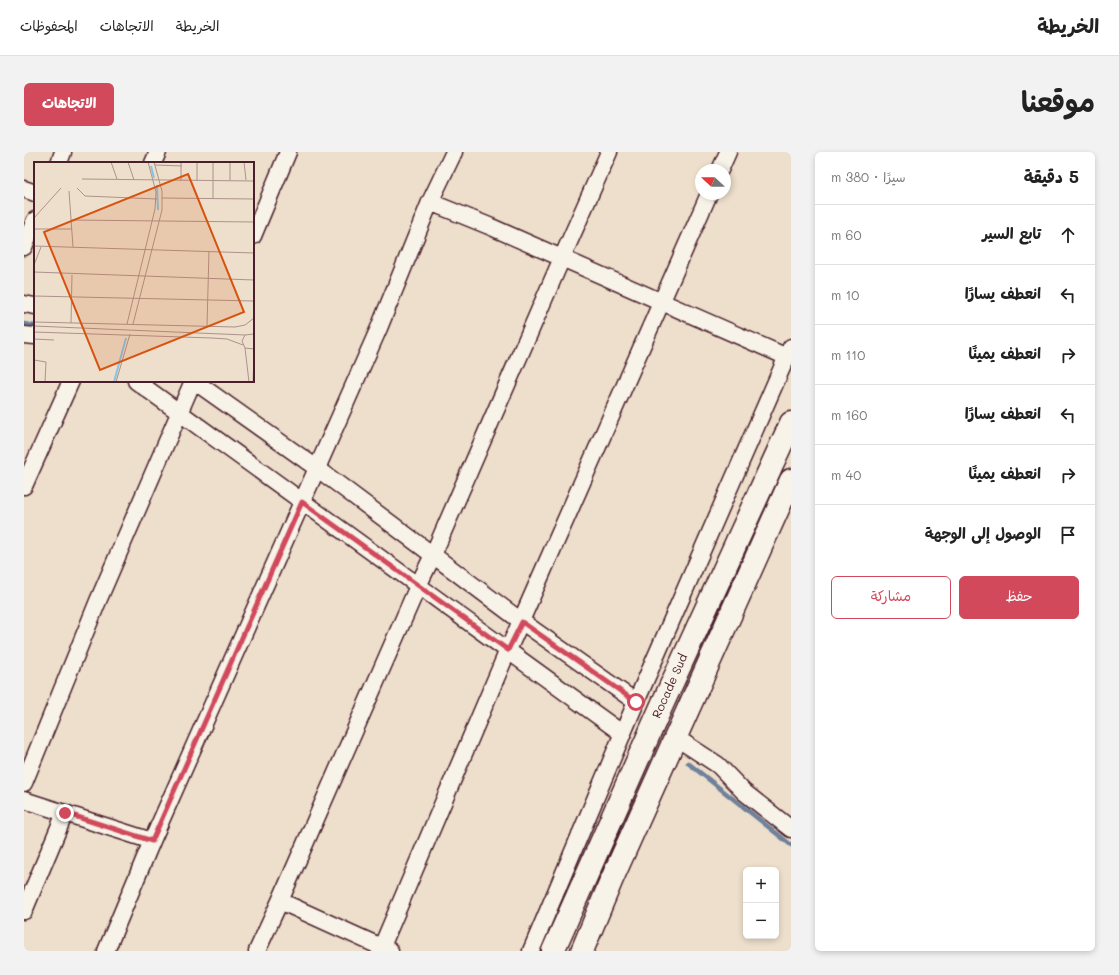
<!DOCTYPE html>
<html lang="ar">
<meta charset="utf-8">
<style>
:root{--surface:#fff;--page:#f2f2f2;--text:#222;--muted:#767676;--line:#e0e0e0;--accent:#d1495b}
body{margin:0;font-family:Mali,"Playpen Sans Arabic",sans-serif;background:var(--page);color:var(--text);direction:rtl}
.controls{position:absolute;right:12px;bottom:12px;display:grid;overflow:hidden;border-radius:6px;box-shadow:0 2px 6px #0003}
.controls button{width:36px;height:36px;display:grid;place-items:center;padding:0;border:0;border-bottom:1px solid var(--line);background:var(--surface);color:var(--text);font:20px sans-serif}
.compass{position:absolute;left:671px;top:12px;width:36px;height:36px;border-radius:50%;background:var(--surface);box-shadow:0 2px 6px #0003;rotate:292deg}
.stop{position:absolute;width:12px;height:12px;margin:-9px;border:3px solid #d1495b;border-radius:50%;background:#fff}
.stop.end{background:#d1495b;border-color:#fff;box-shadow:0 1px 4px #0008}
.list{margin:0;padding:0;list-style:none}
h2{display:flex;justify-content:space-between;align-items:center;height:52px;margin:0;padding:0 16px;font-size:17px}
h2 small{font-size:13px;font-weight:400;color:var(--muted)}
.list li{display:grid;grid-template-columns:26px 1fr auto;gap:12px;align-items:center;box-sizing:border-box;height:60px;padding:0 16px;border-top:1px solid var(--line)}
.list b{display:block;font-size:15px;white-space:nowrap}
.list em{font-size:13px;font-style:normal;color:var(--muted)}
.actions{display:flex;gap:8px;padding:12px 16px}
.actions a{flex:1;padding:9px 0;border:1px solid var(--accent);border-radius:6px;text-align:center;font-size:14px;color:var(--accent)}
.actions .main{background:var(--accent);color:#fff}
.icon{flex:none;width:22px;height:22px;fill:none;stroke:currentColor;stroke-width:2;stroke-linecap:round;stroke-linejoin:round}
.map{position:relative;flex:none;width:767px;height:799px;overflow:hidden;direction:ltr;border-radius:6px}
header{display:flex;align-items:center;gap:24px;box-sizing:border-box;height:56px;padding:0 20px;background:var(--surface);border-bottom:1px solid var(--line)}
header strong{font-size:19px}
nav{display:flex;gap:22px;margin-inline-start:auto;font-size:14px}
.intro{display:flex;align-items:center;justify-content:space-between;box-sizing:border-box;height:96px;padding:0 24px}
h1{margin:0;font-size:28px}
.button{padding:10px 18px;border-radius:6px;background:var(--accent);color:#fff;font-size:14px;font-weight:700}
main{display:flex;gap:24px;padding:0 24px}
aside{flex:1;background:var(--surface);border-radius:6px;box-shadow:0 2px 6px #0003}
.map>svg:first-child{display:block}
</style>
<header>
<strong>الخريطة</strong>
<nav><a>الخريطة</a><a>الاتجاهات</a><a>المحفوظات</a></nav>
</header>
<div class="intro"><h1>موقعنا</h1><a class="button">الاتجاهات</a></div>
<main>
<aside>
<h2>5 دقيقة<small>سيرًا · 380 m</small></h2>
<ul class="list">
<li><svg class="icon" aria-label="ahead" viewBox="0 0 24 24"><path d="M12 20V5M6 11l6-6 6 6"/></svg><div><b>تابع السير</b></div><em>60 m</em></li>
<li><svg class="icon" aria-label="left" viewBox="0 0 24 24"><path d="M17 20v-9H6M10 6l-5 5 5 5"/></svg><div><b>انعطف يسارًا</b></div><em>10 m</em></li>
<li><svg class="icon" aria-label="right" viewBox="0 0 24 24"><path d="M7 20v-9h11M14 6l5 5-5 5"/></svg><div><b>انعطف يمينًا</b></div><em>110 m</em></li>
<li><svg class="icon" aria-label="left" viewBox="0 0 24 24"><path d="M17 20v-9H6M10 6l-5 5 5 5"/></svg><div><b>انعطف يسارًا</b></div><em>160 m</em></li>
<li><svg class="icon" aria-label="right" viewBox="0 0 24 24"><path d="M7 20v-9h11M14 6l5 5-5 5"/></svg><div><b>انعطف يمينًا</b></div><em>40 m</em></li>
<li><svg class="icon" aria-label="arrive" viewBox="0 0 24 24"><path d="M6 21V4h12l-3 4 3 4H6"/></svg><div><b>الوصول إلى الوجهة</b></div></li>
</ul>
<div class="actions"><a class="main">حفظ</a><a>مشاركة</a></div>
</aside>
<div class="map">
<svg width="767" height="799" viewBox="0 0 767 799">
<rect width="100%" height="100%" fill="#eddfcb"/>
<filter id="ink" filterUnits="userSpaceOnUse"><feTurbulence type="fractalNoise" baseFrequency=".025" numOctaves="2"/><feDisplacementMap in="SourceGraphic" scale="8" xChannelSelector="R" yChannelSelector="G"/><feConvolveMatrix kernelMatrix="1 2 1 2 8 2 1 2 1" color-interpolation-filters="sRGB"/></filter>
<g filter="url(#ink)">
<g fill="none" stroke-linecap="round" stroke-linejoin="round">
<!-- stream -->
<path stroke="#6e819b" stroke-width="4.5" d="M0 172 11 174
M664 611 767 693"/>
<defs>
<path id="minor" d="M35 11 39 0
M129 11 134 0
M696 18 704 0
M0 37 11 41
M406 50 465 74 763 205
M229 84 264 0
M0 95 11 68
M0 152 11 154
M0 183 11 184
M112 229 599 582
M170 229 294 317 497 469 612 550
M0 334 47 229
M651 585 694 613 720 640 767 677
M0 631 74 449 169 229
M0 648 128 689
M256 749 366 799
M0 759 41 661
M82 799 128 689 355 176 406 50 430 0
M233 799 256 749 394 434 409 403 538 106 585 0
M356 799 484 498 497 469 685 42
M507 799 612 550 767 195"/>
<path id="highway" d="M529 799 638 553 767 271
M558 799 588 727 767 328"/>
</defs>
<!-- minor casing -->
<use href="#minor" stroke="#4a1f2b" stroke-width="19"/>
<!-- highway casing -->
<use href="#highway" stroke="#4a1f2b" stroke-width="25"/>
<!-- minor -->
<use href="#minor" stroke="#f7f3e8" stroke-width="16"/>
<!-- highway -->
<use href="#highway" stroke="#f7f3e8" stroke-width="22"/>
</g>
</g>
<g fill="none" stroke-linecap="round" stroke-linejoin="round" filter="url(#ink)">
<!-- route -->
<path stroke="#d1495b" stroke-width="5" d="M41 661 128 689 278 350 484 498 498 470 612 550"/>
</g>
<g text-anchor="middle" stroke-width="4" stroke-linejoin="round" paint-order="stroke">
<!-- street labels -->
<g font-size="12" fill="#4a1f2b" stroke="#f7f3e8">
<text transform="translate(646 534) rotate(-66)" y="4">Rocade Sud</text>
</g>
</g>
<!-- overview -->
<g transform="translate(10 10)">
<rect width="220" height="220" fill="#eddfcb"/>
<path fill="none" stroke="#86c3e6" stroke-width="2" d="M117 4 120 16M123 23 124 48M80 220 92 176"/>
<path fill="none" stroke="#ac928b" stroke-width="1" d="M77 0 83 17M94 0 100 18M196 0V18M210 0 212 18M121 3 148 4M48 17 220 19M147 19V0M163 19V0M43 26 51 34 123 37M35 29 39 85M128 36 220 37M179 36V0M0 56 27 26M37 58 220 60M0 67H38M0 84 220 91M0 103 7 85M0 110 220 118M0 134 220 139M0 160 201 165 211 163 220 156M37 161 38 113M93 162 121 47 122 30 114 0M99 162 128 48V29L120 0M0 164 211 173M173 164 175 89M0 170 178 176 193 177 209 183M220 172 211 173 208 179 211 186 220 187M0 177 20 178M211 186 215 220M0 198 12 200 11 220M82 220 96 172M219 220 220 192"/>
<path fill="#d8530f" fill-opacity="0.15" stroke="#d8530f" stroke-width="2" d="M154 12 210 150 66 208 10 70Z"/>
<rect width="220" height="220" fill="none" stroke="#4a1f2b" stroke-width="2"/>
</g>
</svg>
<div class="controls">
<button>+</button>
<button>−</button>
</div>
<svg class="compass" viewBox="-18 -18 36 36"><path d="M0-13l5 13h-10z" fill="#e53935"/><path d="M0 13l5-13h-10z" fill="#767676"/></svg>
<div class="stop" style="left:612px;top:550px"></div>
<div class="stop end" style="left:41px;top:661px"></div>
</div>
</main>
